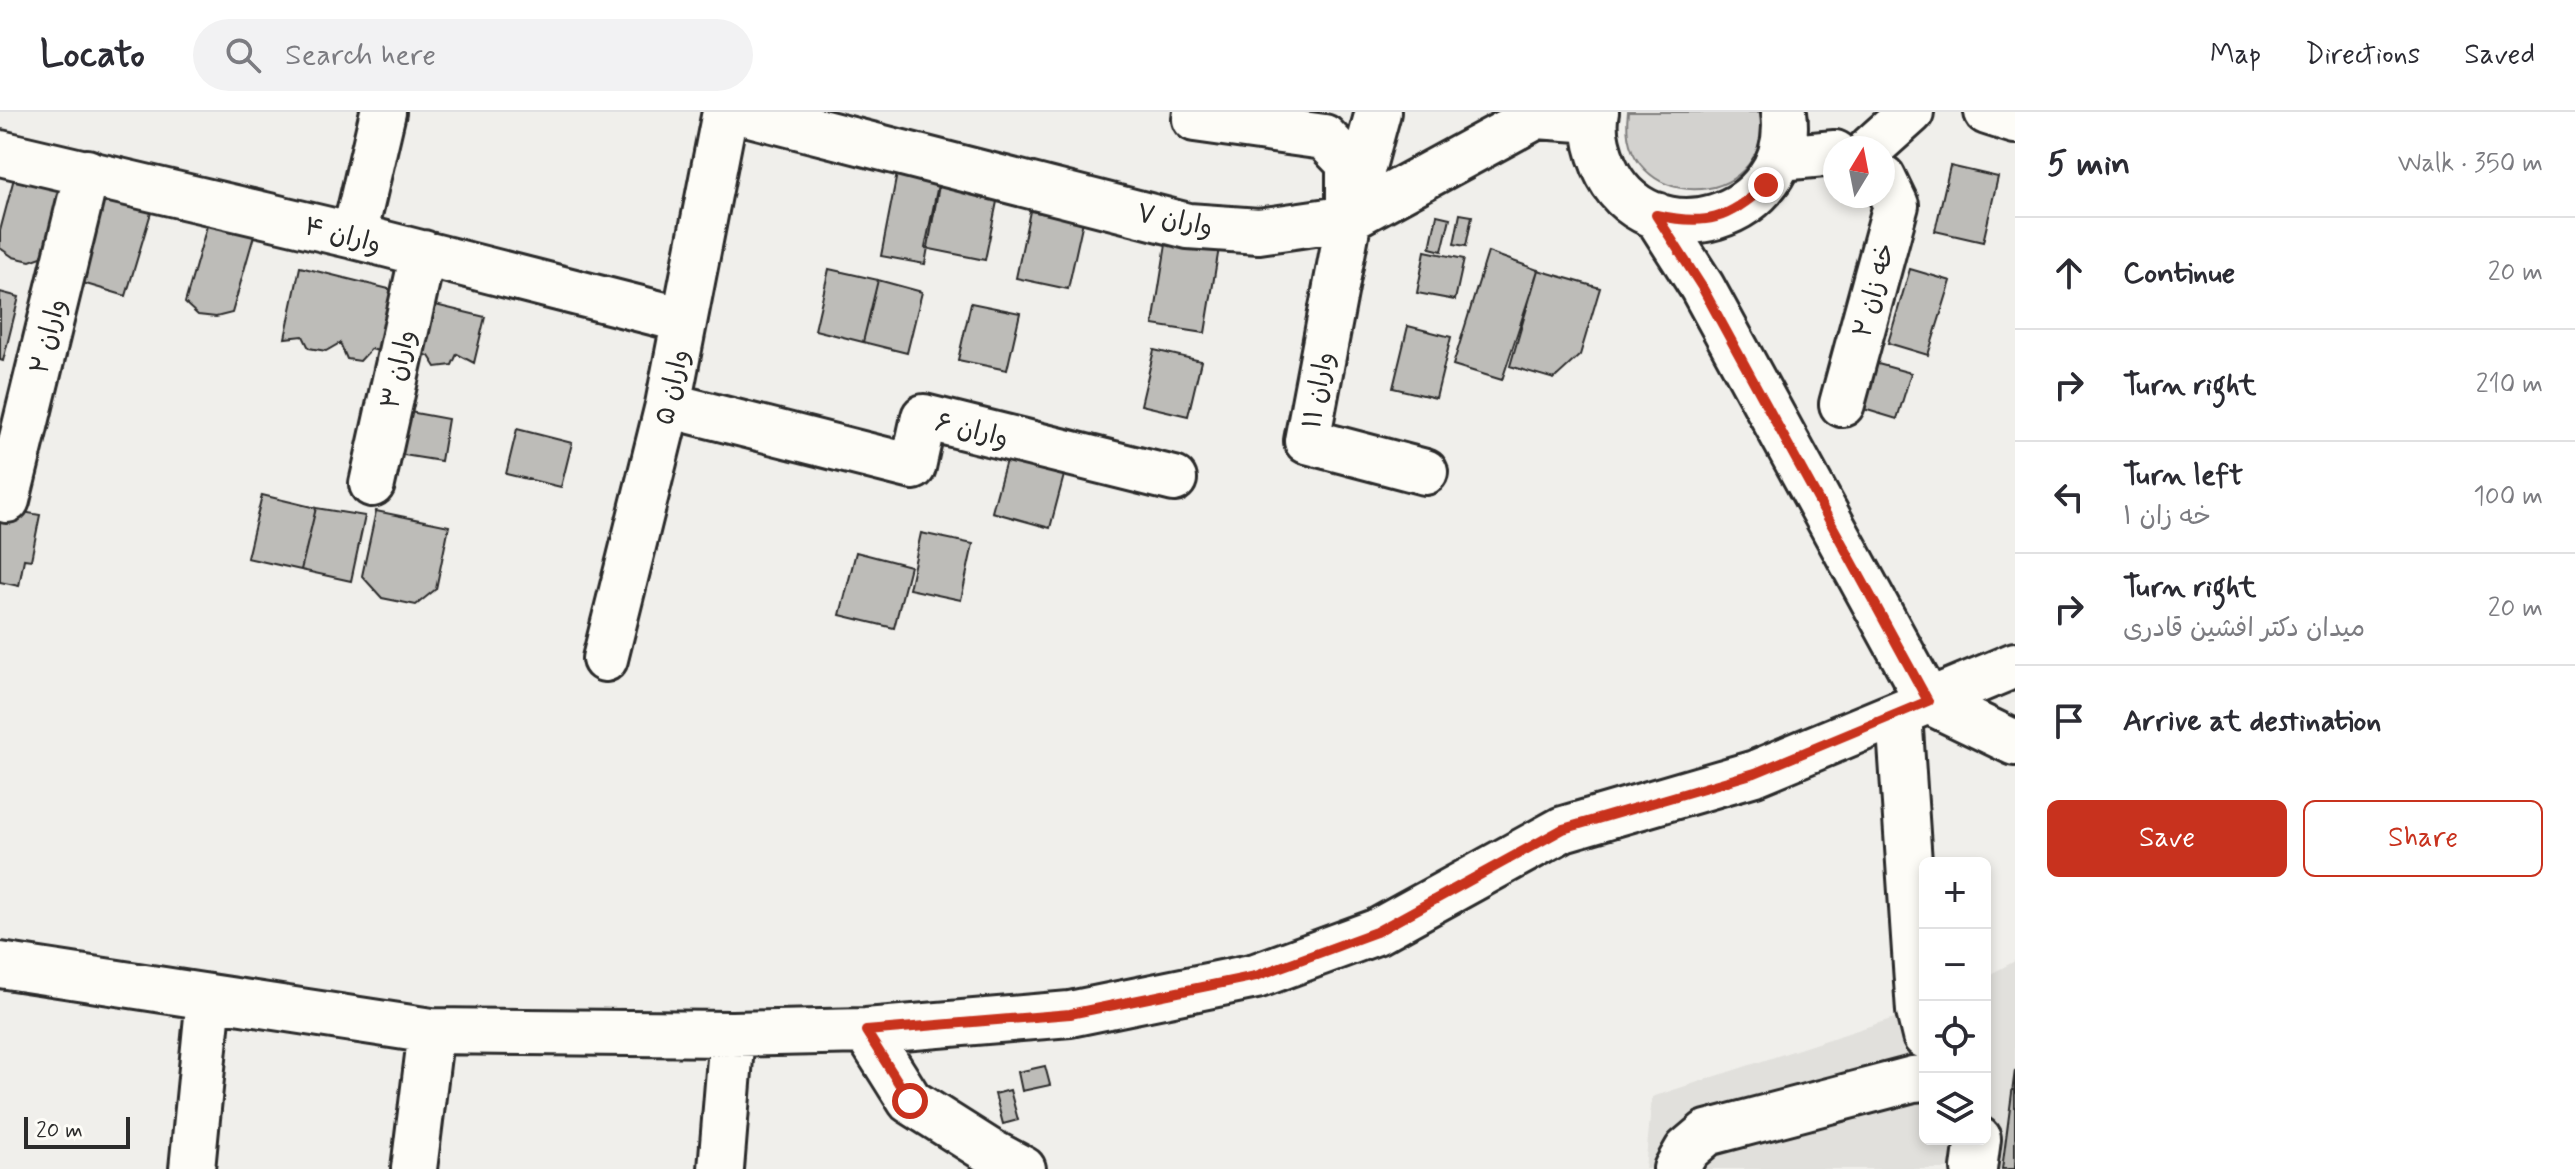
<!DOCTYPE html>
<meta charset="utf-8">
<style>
:root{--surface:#fff;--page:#f2f2f3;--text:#2b2b33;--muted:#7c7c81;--line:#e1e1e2;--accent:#c8321e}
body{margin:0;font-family:Mynerve,"Playpen Sans Arabic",sans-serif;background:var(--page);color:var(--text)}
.controls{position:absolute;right:24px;bottom:24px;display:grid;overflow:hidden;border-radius:12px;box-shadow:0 4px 12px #0003}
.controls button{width:72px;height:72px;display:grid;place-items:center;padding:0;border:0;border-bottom:2px solid var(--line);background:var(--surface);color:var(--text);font:40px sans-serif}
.compass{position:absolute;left:1823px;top:24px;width:72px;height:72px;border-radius:50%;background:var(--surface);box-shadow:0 4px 12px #0003;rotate:10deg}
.scale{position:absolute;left:24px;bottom:20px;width:106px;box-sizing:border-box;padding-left:8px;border:4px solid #2b2b2b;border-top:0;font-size:22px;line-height:28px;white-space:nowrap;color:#2b2b2b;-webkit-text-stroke:6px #fdfcf7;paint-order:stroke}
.stop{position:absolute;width:24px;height:24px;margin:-18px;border:6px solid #c8321e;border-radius:50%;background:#fff}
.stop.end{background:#c8321e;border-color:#fff;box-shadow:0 2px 8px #0008}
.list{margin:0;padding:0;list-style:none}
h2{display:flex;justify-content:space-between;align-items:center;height:104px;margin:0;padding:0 32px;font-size:34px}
h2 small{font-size:26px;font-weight:400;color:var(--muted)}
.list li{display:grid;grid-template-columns:52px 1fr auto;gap:24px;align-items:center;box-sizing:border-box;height:112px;padding:0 32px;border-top:2px solid var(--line)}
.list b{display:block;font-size:30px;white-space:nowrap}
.list p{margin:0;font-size:26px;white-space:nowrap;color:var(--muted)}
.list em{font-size:26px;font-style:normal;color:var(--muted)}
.actions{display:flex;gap:16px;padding:24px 32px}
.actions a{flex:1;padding:18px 0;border:2px solid var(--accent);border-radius:12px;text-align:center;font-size:28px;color:var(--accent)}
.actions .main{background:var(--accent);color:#fff}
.icon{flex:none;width:44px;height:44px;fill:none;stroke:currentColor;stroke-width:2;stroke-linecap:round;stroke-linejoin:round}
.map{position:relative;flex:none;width:2015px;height:1057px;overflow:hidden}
header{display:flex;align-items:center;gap:48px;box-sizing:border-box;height:112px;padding:0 40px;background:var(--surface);border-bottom:2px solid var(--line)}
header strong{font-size:38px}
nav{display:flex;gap:44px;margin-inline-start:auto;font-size:28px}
.search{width:560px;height:72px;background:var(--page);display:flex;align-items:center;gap:20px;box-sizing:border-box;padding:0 28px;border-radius:44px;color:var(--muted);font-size:30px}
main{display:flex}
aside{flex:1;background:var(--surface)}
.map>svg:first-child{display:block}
</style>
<header>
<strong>Locato</strong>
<div class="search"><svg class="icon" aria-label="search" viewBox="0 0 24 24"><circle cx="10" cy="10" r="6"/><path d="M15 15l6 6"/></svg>Search here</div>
<nav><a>Map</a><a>Directions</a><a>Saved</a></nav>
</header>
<main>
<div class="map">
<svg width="2015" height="1057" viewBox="0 0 2015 1057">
<rect width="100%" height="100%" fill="#f0efeb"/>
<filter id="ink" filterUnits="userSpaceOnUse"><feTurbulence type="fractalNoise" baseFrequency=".0125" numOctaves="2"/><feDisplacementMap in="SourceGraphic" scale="16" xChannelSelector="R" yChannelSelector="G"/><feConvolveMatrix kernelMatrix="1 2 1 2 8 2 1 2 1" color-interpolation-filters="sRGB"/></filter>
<g filter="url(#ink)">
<!-- built -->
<path fill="#e1e0dc" d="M2015 849V1057H1645L1652 985 1925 896V1027H1985V865Z"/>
<!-- green -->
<path fill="#d3d2cf" stroke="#7f7e7d" stroke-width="2" d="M1628 0H1761C1773 104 1615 102 1628 0Z"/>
<!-- building -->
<path fill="#bdbcb8" stroke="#2b2b2b" stroke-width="2" d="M18 51 68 65 47 143 30 149 13 145 0 136V119Z
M899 51 941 62 925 152 881 144Z
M1950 54 1998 65 1983 130 1935 119Z
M940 63 1000 75 985 148 925 136Z
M103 79 153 94 126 184 76 169Z
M1030 99 1083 109 1068 177 1016 166Z
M1460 102 1472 104 1466 134 1454 132Z
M1437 103 1450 106 1442 139 1430 136Z
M209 107 255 120 232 201 216 205 198 203 185 191Z
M1167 126 1219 136 1205 221 1153 213Z
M1425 139 1464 147 1455 188 1417 181Z
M1488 140 1538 158 1502 268 1453 253Z
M300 155 401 180 385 241 371 237 360 249 347 247 340 231 326 239 309 236 303 224 285 226Z
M829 157 878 168 863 230 815 218Z
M1910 157 1951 169 1928 243 1888 231Z
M1538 158 1600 176 1580 243 1554 267 1510 254Z
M878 168 922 180 907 241 863 230Z
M0 180 19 185 3 249 0 248Z
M423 190 485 205 474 251 457 242 452 253 436 255 429 244 411 238Z
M971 191 1020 201 1007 258 958 248Z
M1408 214 1451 225 1436 286 1393 276Z
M1154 238 1201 249 1188 304 1141 293Z
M1867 249 1911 261 1897 307 1854 294Z
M399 298 448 307 441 349 391 341Z
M517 317 572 331 561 375 506 362Z
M1009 337 1067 352 1050 416 992 400Z
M262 383 316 396 301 458 247 446Z
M0 396 40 403 31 448 24 447 19 474 0 470Z
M316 396 365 404 351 469 301 458Z
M376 399 449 414 436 477 416 493 382 486 362 464Z
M921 421 973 432 961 488 909 477Z
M856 440 910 454 894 516 840 503Z
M1045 954 1050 973 1022 979 1018 960Z
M2015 958V1057H2002Z
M1010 978 1018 1008 1003 1012 995 982Z"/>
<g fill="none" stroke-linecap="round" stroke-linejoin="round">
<defs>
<path id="minor" d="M742 0 1188 114 1259 119 1349 106 1537 4 1594 8
M1196 0 1195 7 1324 25 1349 51V92
M1378 0 1349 106 1307 329 1425 360
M1596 0C1592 18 1597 37 1604 54 1647 153 1798 108 1784 0
M1987 0 2015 9
M1871 36 1911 0
M0 41 354 124 684 208
M1780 46 1835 41
M1656 103 1702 175 1928 589 2015 631
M354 124 383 0
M1842 292 1896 93 1883 66
M668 293 913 355 924 305 1174 367
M372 372 423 141
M0 386 7 388 87 60
M605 547 668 293 725 0
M1899 602 1919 899 1925 924
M0 853 431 919 732 922 866 919 1070 902 1256 864 1376 820 1563 717 1755 661 2015 553
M866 919 910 989 989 1039 1023 1057
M192 1057 209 885
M414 1057 431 919
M721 1057 732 922
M1676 1057 1687 1038 1707 1021 1913 967 1925 966
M1974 1057 1978 1027"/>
</defs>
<!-- minor casing -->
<use href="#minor" stroke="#2b2b2b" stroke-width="50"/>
<!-- minor -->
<use href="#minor" stroke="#fdfcf7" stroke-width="44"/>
</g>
</g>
<g fill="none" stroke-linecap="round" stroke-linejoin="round" filter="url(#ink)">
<!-- route -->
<path stroke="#c8321e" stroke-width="10" d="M910 989 866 919 1070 902 1256 864 1376 820 1563 717 1755 661 1928 589 1702 175 1656 103C1706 114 1728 108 1766 73"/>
</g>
<g text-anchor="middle" stroke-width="7" stroke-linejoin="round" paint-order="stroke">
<!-- street labels -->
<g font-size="26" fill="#2b2b2b" stroke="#fdfcf7">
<text transform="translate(1175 107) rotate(11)" y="9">واران ۷</text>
<text transform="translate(343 122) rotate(14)" y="9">واران ۴</text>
<text transform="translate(1873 178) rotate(-75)" y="9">خه زان ۲</text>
<text transform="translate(47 224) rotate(-76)" y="9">واران ۲</text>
<text transform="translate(397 257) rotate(-78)" y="9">واران ۳</text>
<text transform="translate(671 275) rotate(-78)" y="9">واران ۵</text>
<text transform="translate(1317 278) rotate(-80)" y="9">واران ۱۱</text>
<text transform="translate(972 317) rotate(13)" y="9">واران ۶</text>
</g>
</g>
</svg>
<div class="controls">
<button>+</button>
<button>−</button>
<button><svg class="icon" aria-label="locate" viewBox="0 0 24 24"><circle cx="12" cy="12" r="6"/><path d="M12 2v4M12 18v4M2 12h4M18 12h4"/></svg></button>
<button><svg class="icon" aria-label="layers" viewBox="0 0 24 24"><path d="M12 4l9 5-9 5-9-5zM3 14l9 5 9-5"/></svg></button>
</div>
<svg class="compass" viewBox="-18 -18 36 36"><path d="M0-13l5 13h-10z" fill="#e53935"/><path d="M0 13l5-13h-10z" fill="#7c7c81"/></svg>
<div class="scale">20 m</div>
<div class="stop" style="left:910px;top:989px"></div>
<div class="stop end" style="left:1766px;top:73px"></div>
</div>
<aside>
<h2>5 min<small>Walk · 350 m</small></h2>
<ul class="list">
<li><svg class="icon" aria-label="ahead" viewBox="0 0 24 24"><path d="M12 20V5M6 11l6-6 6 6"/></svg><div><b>Continue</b></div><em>20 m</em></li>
<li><svg class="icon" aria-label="right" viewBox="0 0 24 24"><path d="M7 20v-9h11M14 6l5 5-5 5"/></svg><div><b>Turn right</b></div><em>210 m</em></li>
<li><svg class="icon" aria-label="left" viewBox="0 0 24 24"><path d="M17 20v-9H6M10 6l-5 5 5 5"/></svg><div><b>Turn left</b><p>خه زان ۱</p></div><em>100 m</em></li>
<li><svg class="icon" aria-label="right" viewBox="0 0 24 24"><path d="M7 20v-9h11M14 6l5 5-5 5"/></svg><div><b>Turn right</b><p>میدان دکتر افشین قادری</p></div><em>20 m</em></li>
<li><svg class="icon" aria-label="arrive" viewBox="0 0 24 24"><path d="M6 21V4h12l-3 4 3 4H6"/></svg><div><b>Arrive at destination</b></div></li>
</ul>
<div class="actions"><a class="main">Save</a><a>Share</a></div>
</aside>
</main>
